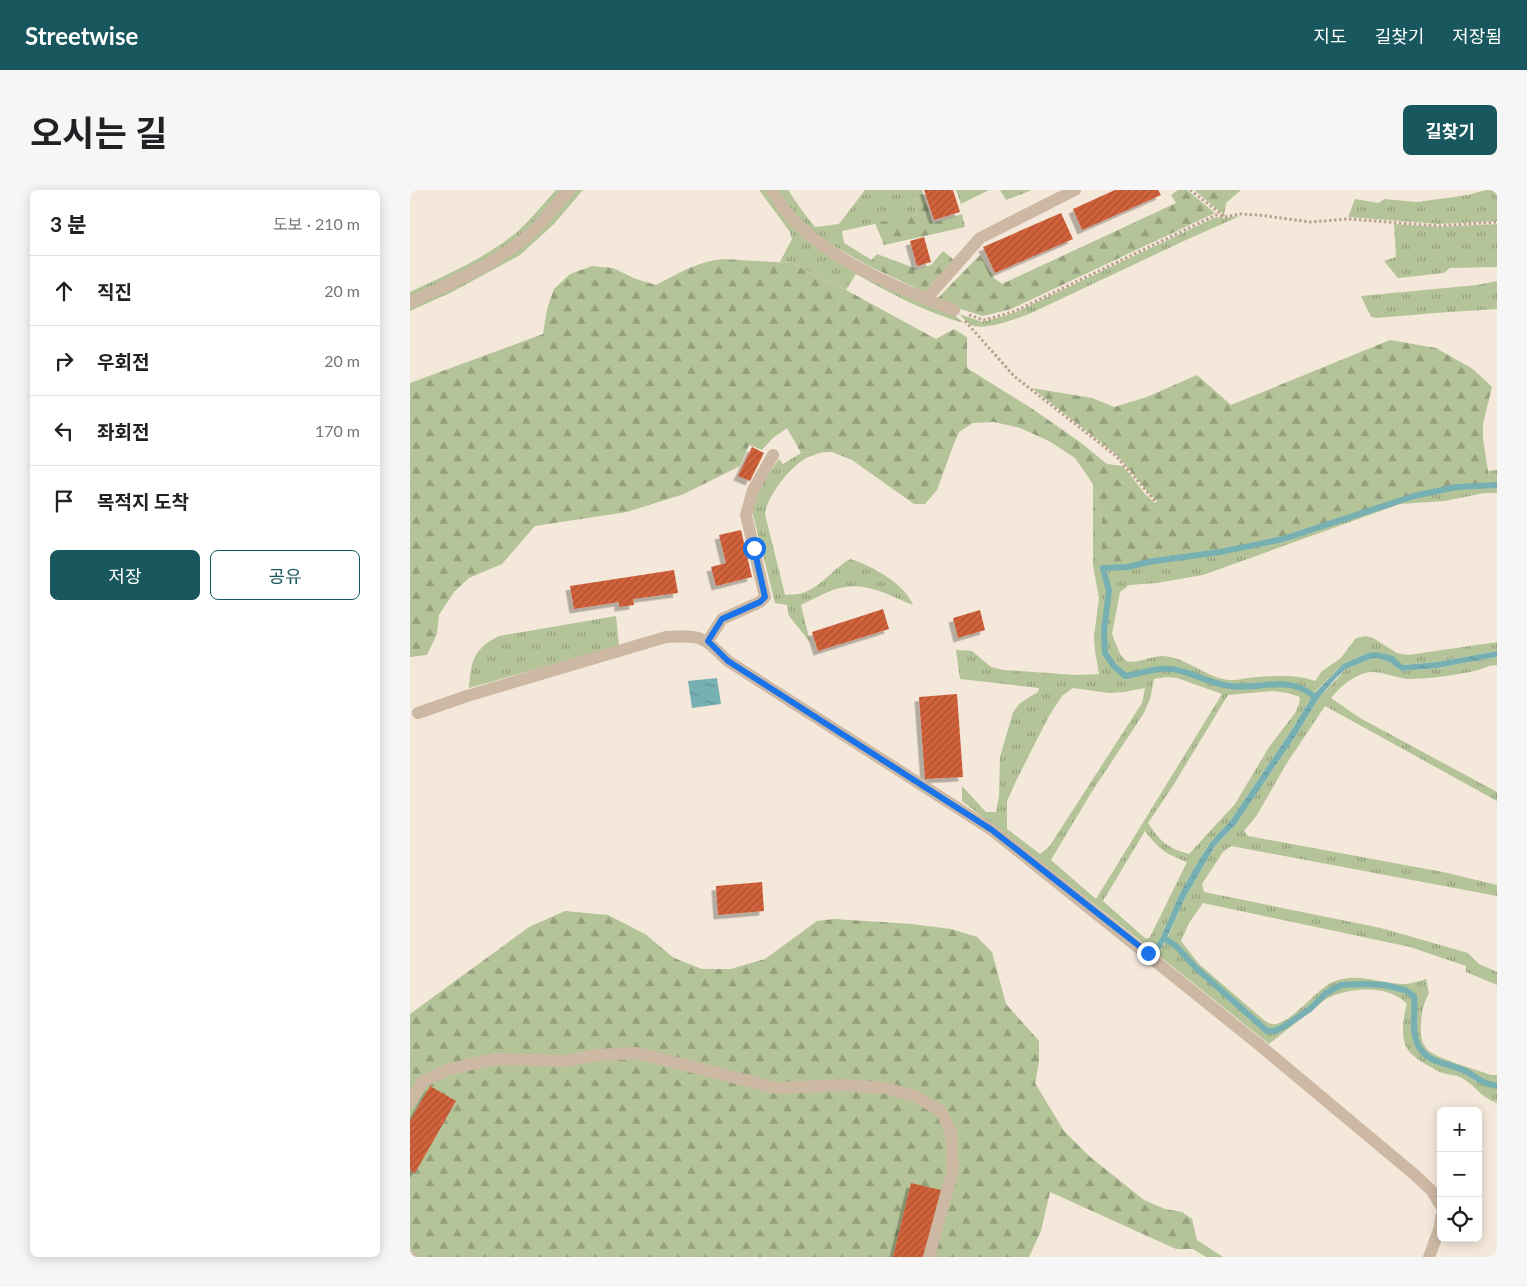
<!DOCTYPE html>
<html lang="ko">
<meta charset="utf-8">
<style>
:root{--surface:#fff;--page:#f6f6f6;--text:#202124;--muted:#757577;--line:#e0e0e0;--accent:#18575d}
body{margin:0;font-family:Lato,"Noto Sans KR",sans-serif;background:var(--page);color:var(--text)}
.controls{position:absolute;right:15px;bottom:15px;display:grid;overflow:hidden;border-radius:8px;box-shadow:0 2px 12px #0003}
.controls button{width:45px;height:45px;display:grid;place-items:center;padding:0;border:0;border-bottom:1px solid var(--line);background:var(--surface);color:var(--text);font:25px sans-serif}
.stop{position:absolute;width:15px;height:15px;margin:-11px;border:4px solid #1a73e8;border-radius:50%;background:#fff}
.stop.end{background:#1a73e8;border-color:#fff;box-shadow:0 1px 5px #0008}
.list{margin:0;padding:0;list-style:none}
h2{display:flex;justify-content:space-between;align-items:center;height:65px;margin:0;padding:0 20px;font-size:21px}
h2 small{font-size:16px;font-weight:400;color:var(--muted)}
.list li{display:grid;grid-template-columns:32px 1fr auto;gap:15px;align-items:center;box-sizing:border-box;height:70px;padding:0 20px;border-top:1px solid var(--line)}
.list b{display:block;font-size:19px;white-space:nowrap}
.list em{font-size:16px;font-style:normal;color:var(--muted)}
.actions{display:flex;gap:10px;padding:15px 20px}
.actions a{flex:1;padding:11px 0;border:1px solid var(--accent);border-radius:8px;text-align:center;font-size:18px;color:var(--accent)}
.actions .main{background:var(--accent);color:#fff}
.icon{flex:none;width:28px;height:28px;fill:none;stroke:currentColor;stroke-width:2;stroke-linecap:round;stroke-linejoin:round}
.map{position:relative;flex:none;width:1087px;height:1067px;overflow:hidden;border-radius:8px}
header{display:flex;align-items:center;gap:30px;box-sizing:border-box;height:70px;padding:0 25px;background:var(--accent);color:#fff}
header strong{font-size:24px}
nav{display:flex;gap:28px;margin-inline-start:auto;font-size:18px}
.intro{display:flex;align-items:center;justify-content:space-between;box-sizing:border-box;height:120px;padding:0 30px}
h1{margin:0;font-size:35px}
.button{padding:12px 22px;border-radius:8px;background:var(--accent);color:#fff;font-size:18px;font-weight:700}
main{display:flex;gap:30px;padding:0 30px}
aside{flex:1;background:var(--surface);border-radius:8px;box-shadow:0 2px 12px #0003}
.map>svg:first-child{display:block}
</style>
<header>
<strong>Streetwise</strong>
<nav><a>지도</a><a>길찾기</a><a>저장됨</a></nav>
</header>
<div class="intro"><h1>오시는 길</h1><a class="button">길찾기</a></div>
<main>
<aside>
<h2>3 분<small>도보 · 210 m</small></h2>
<ul class="list">
<li><svg class="icon" aria-label="ahead" viewBox="0 0 24 24"><path d="M12 20V5M6 11l6-6 6 6"/></svg><div><b>직진</b></div><em>20 m</em></li>
<li><svg class="icon" aria-label="right" viewBox="0 0 24 24"><path d="M7 20v-9h11M14 6l5 5-5 5"/></svg><div><b>우회전</b></div><em>20 m</em></li>
<li><svg class="icon" aria-label="left" viewBox="0 0 24 24"><path d="M17 20v-9H6M10 6l-5 5 5 5"/></svg><div><b>좌회전</b></div><em>170 m</em></li>
<li><svg class="icon" aria-label="arrive" viewBox="0 0 24 24"><path d="M6 21V4h12l-3 4 3 4H6"/></svg><div><b>목적지 도착</b></div></li>
</ul>
<div class="actions"><a class="main">저장</a><a>공유</a></div>
</aside>
<div class="map">
<svg width="1087" height="1067" viewBox="0 0 1087 1067">
<defs>
<pattern id="grass-tufts" width="24" height="20" patternUnits="userSpaceOnUse" patternTransform="scale(1.25)"><rect width="24" height="20" fill="#b5c498"/><path d="M3 7l-1-3M5 7V3M7 7l1-3M15 17l-1-3M17 17v-4M19 17l1-3" fill="none" stroke="#949f7c"/></pattern>
<pattern id="forest-firs" width="22" height="20" patternUnits="userSpaceOnUse" patternTransform="scale(1.25)"><rect width="22" height="20" fill="#b5c498"/><path d="M5 1l3.5 6h-7zM16 11l3.5 6h-7z" fill="#949f7c"/></pattern>
<pattern id="water-ripples" width="26" height="14" patternUnits="userSpaceOnUse" patternTransform="scale(1.25)"><rect width="26" height="14" fill="#76b0b3"/><path d="M2 4q2-2 4 0t4 0M15 11q2-2 4 0t4 0" fill="none" stroke="#628f92"/></pattern>
<pattern id="building-hatch" width="6" height="6" patternUnits="userSpaceOnUse" patternTransform="scale(1.25)"><rect width="6" height="6" fill="#d1623b"/><path d="M-1 1l2-2M0 6l6-6M5 7l2-2" fill="none" stroke="#ab5132"/></pattern>
<filter id="shadow"><feDropShadow dx="-4.5" dy="4.5" stdDeviation="0" flood-color="#0004"/></filter>
</defs>
<rect width="100%" height="100%" fill="#f4e8da"/>
<!-- grass -->
<path fill="url(#grass-tufts)" fill-rule="evenodd" d="M146 0H156L123 36 81 68 0 108V102C36 85 76 68 107 42 121 29 133 14 146 0Z
M165 0H173L144 34 110 65 40 103 0 121V116L88 72Z
M349 0H356L392 43 544 125 554 133C516 123 480 103 446 84L436 100 381 73 370 72 382 49 380 42Z
M369 0H378L393 22 405 37 429 34 455 0H512L514 6 504 10 507 25 432 41 434 53 462 70 457 75 403 44 381 21Z
M546 0H579L551 14Z
M1076 0H1087V31L1029 34 938 27 945 9 969 13 974 9 1007 12 1058 5Z
M830 26 776 50 619 124C605 129 576 141 561 135 557 133 553 127 549 124L573 132 604 123 806 27 814 28Z
M984 34 1029 37 1087 34V77L1040 78 1034 83 988 88 974 71 986 67Z
M1087 91V119L1025 123 967 128 961 127 951 106 1067 95Z
M415 261C408 264 399 266 393 270 377 281 358 305 355 324L375 405C382 404 390 405 395 402 413 395 424 378 440 369 461 375 495 394 503 415 476 404 453 389 423 400 412 404 402 410 391 415L400 452 379 426 377 415 365 413 341 317 344 305 369 269 373 274 391 263Z
M1087 280V293L1080 294 1078 281Z
M683 294 692 332V377L697 401 693 441V463L702 476 715 488C727 486 740 480 752 480 776 479 797 495 820 498 848 502 877 488 903 505L881 541 821 630 800 653 788 672 769 705 751 747 744 758 749 761 756 751 765 757 784 779 857 842 866 843 875 837 901 820 917 805 931 797 953 795 974 797 994 801 1002 807C1005 822 999 839 1005 853 1014 874 1038 875 1056 884 1059 886 1062 889 1065 891 1071 894 1080 896 1087 898V913C1071 908 1066 896 1052 888 1045 884 1037 885 1030 882 1022 878 1002 867 998 860 990 848 993 826 997 814 979 794 938 797 916 809L859 854 697 724 552 611V596L576 622H586L589 606 590 567 603 522 610 513 628 502 629 498 550 489 546 460 562 461 581 477 594 480 666 485 689 484 685 461 684 447 689 408 683 375ZM756 487 767 488 812 504 686 709 641 670 681 603 734 523 740 509 744 489ZM663 498 699 503 714 502 735 498 732 513 639 657 630 664 597 639V611L607 589 639 526 652 506ZM863 501 878 503 890 507 889 514 885 523 859 557 825 614 779 664C757 658 750 651 738 633L761 599 818 505ZM735 641C750 660 754 663 777 672L740 747 736 749 693 711Z
M1087 296V303H1074L1035 311 990 314 793 385 747 393 719 395 710 402 702 444 710 464 716 471C729 474 740 466 753 466 776 467 795 487 818 490 828 491 838 487 848 487 867 486 887 484 905 491L912 481 931 468 946 448 956 446 963 448 987 463 998 465 1087 452V461L1027 472 993 475 988 472 958 463 933 474 904 503C880 484 848 498 821 495 800 493 782 479 761 477 745 476 731 482 715 485 683 464 700 433 700 402 700 395 697 387 695 379H717L744 373 810 364 873 351 1005 307 1047 299Z
M206 426 209 456 59 498C61 471 63 459 89 446Z
M1087 467V475C1079 475 1072 479 1065 481 1044 485 1021 489 1000 489 985 489 969 479 955 483 940 488 930 497 921 508L950 528 1087 602V611L915 516 875 576 847 625 834 641 838 646 1033 682 1087 695V706L821 656 813 662 792 694 794 702 971 738 1058 763 1069 774 1087 782V795L1056 782V776L1000 757 793 713 779 733 771 751 789 774 855 831C858 833 862 835 866 834 885 829 904 802 921 793 946 780 972 795 997 794 1003 793 1010 791 1016 789L1019 803C1013 814 1011 825 1011 837 1010 846 1012 855 1019 861 1029 869 1067 880 1081 885H1087V894C1076 893 1069 888 1059 882 1042 872 1016 874 1008 851 1002 837 1008 820 1005 805 993 797 980 794 965 793 954 792 940 791 930 794 907 802 882 841 858 839L786 777 767 755 757 749 775 708 805 656 826 634 887 544 908 509 936 479 960 469 967 468 980 472 984 476 992 481 1027 478Z"/>
<!-- forest -->
<path fill="url(#forest-firs)" d="M590 0H622L596 10Z
M768 0H777L805 23 601 119 573 126 547 118 527 109 570 65 584 88 592 94 766 13 761 5Z
M784 0H831L816 13 814 25Z
M514 6 523 33 552 24 555 37 474 55 465 33 507 25 504 10Z
M533 61 544 70 514 102 457 75 467 64 507 79 521 75Z
M313 69 381 73 436 100 526 149 544 139 557 147V178L621 218 670 252 697 274 713 276 735 304 745 313 747 311 738 302 707 265 622 198 682 208 704 217 737 207 787 185 821 215 980 150 1026 158 1063 179 1082 197 1073 234V249L1080 294 1046 296 1004 304 872 348 810 361 744 369 717 376 692 377V332L683 294 665 268 639 251 610 238 584 232 563 233 549 242 543 256 527 300 515 314H504L442 270 422 262 391 263 377 238 363 248 352 260 339 255 330 276 274 304 217 322 125 336 92 374 59 388 44 402 29 425 27 444 17 465 0 467V193L133 144 137 119 144 99 160 84 182 76 203 78 226 89 246 95C270 83 285 72 313 69Z
M155 721 198 725 235 744 264 768 292 779H321L355 769 407 731 424 729 502 734 541 739 567 747 582 762 596 814 629 851V872L625 893 654 941 679 966 734 1010 755 1019 772 1022 782 1029 787 1050 813 1067H796L783 1059H766L640 1002 631 1041 619 1067H522L544 942 506 903 366 895 228 860 36 877 0 907V824L119 737Z
M227 866 365 901H476L504 909 529 923 538 943 540 979 515 1067H3L0 1059V919L14 895 38 883 86 872Z"/>
<!-- water -->
<path fill="url(#water-ripples)" d="M1087 461V467L1027 478 992 481 984 476 980 472 967 468 960 469 936 479 926 488 908 509 887 544 826 634 805 656 775 708 756 750 749 761 744 758 751 747 769 705 788 672 800 653 821 630 881 541 903 505 933 474 958 463 967 462 983 466 993 475 1027 472Z
M307 488 311 514 282 518 278 491Z"/>
<g fill="none" stroke-linecap="round" stroke-linejoin="round">
<!-- stream -->
<path stroke="#76b0b3" stroke-width="6" d="M905 507C879 484 850 500 820 496 799 494 781 481 761 479 745 477 730 484 715 486L703 475 695 463 694 441 699 401 693 378 717 377 744 371 810 362 873 349 1004 306 1046 297 1087 295
M754 748 766 756 786 778 857 841H865L875 836 900 819 916 803 931 795 953 794 974 795 995 800 1004 806C1006 821 1001 839 1007 853 1017 876 1041 872 1059 883 1069 890 1075 894 1087 896"/>
</g>
<!-- building -->
<path fill="url(#building-hatch)" filter="url(#shadow)" d="M514 0H543L550 22 524 30Z
M705 0H748L751 5 672 40 663 19Z
M651 23 663 49 585 83 573 57Z
M514 47 521 72 507 76 500 51Z
M342 257 354 263 340 291 328 286Z
M331 340 342 387 306 396 301 377 316 373 309 345Z
M264 380 268 403 223 409 224 415 209 417V412L164 419 160 396Z
M473 419 479 439 408 461 402 442Z
M570 420 575 440 548 448 543 428Z
M547 504 553 587 515 589 509 507Z
M352 692 354 721 308 725 306 696Z
M20 896 46 911 5 983 0 980V931Z
M501 993 531 1000 514 1067H483Z"/>
<g fill="none" stroke-linecap="round" stroke-linejoin="round">
<!-- path -->
<path stroke="#b9a28f" stroke-width="3" stroke-dasharray="2.5 2.5" stroke-linecap="butt" d="M780 0 814 26
M559 125 574 130 603 122 806 25 814 27 830 24 849 25 900 32 938 29 1029 36 1087 32
M555 131 604 186 706 266 746 312"/>
<!-- lane -->
<path stroke="#cdb8a4" stroke-width="12" d="M516 109 570 48 665 0
M298 451 312 429 350 412 355 407 336 325 343 300 363 265
M0 913 12 892 37 880 61 874 86 869 156 871 188 865 227 863 366 898 435 895 476 898 505 906 531 921 541 942 543 979 519 1067
M0 1066V1067"/>
<!-- street -->
<path stroke="#cdb8a4" stroke-width="12" d="M362 0C392 60 484 97 544 120
M0 112C42 93 86 74 121 43 135 30 146 14 160 0
M8 523 57 506 256 447C292 445 292 446 318 471L582 640 847 853 1005 985 1022 1001 1031 1016
M1019 1067 1030 1037 1031 1027"/>
</g>
<g fill="none" stroke-linecap="round" stroke-linejoin="round">
<!-- route -->
<path stroke="#1a73e8" stroke-width="6" d="M344 358 355 407 350 412 312 429 298 451 318 471 582 640 738 763"/>
</g>
</svg>
<div class="controls">
<button>+</button>
<button>−</button>
<button><svg class="icon" aria-label="locate" viewBox="0 0 24 24"><circle cx="12" cy="12" r="6"/><path d="M12 2v4M12 18v4M2 12h4M18 12h4"/></svg></button>
</div>
<div class="stop" style="left:344px;top:358px"></div>
<div class="stop end" style="left:738px;top:763px"></div>
</div>
</main>
